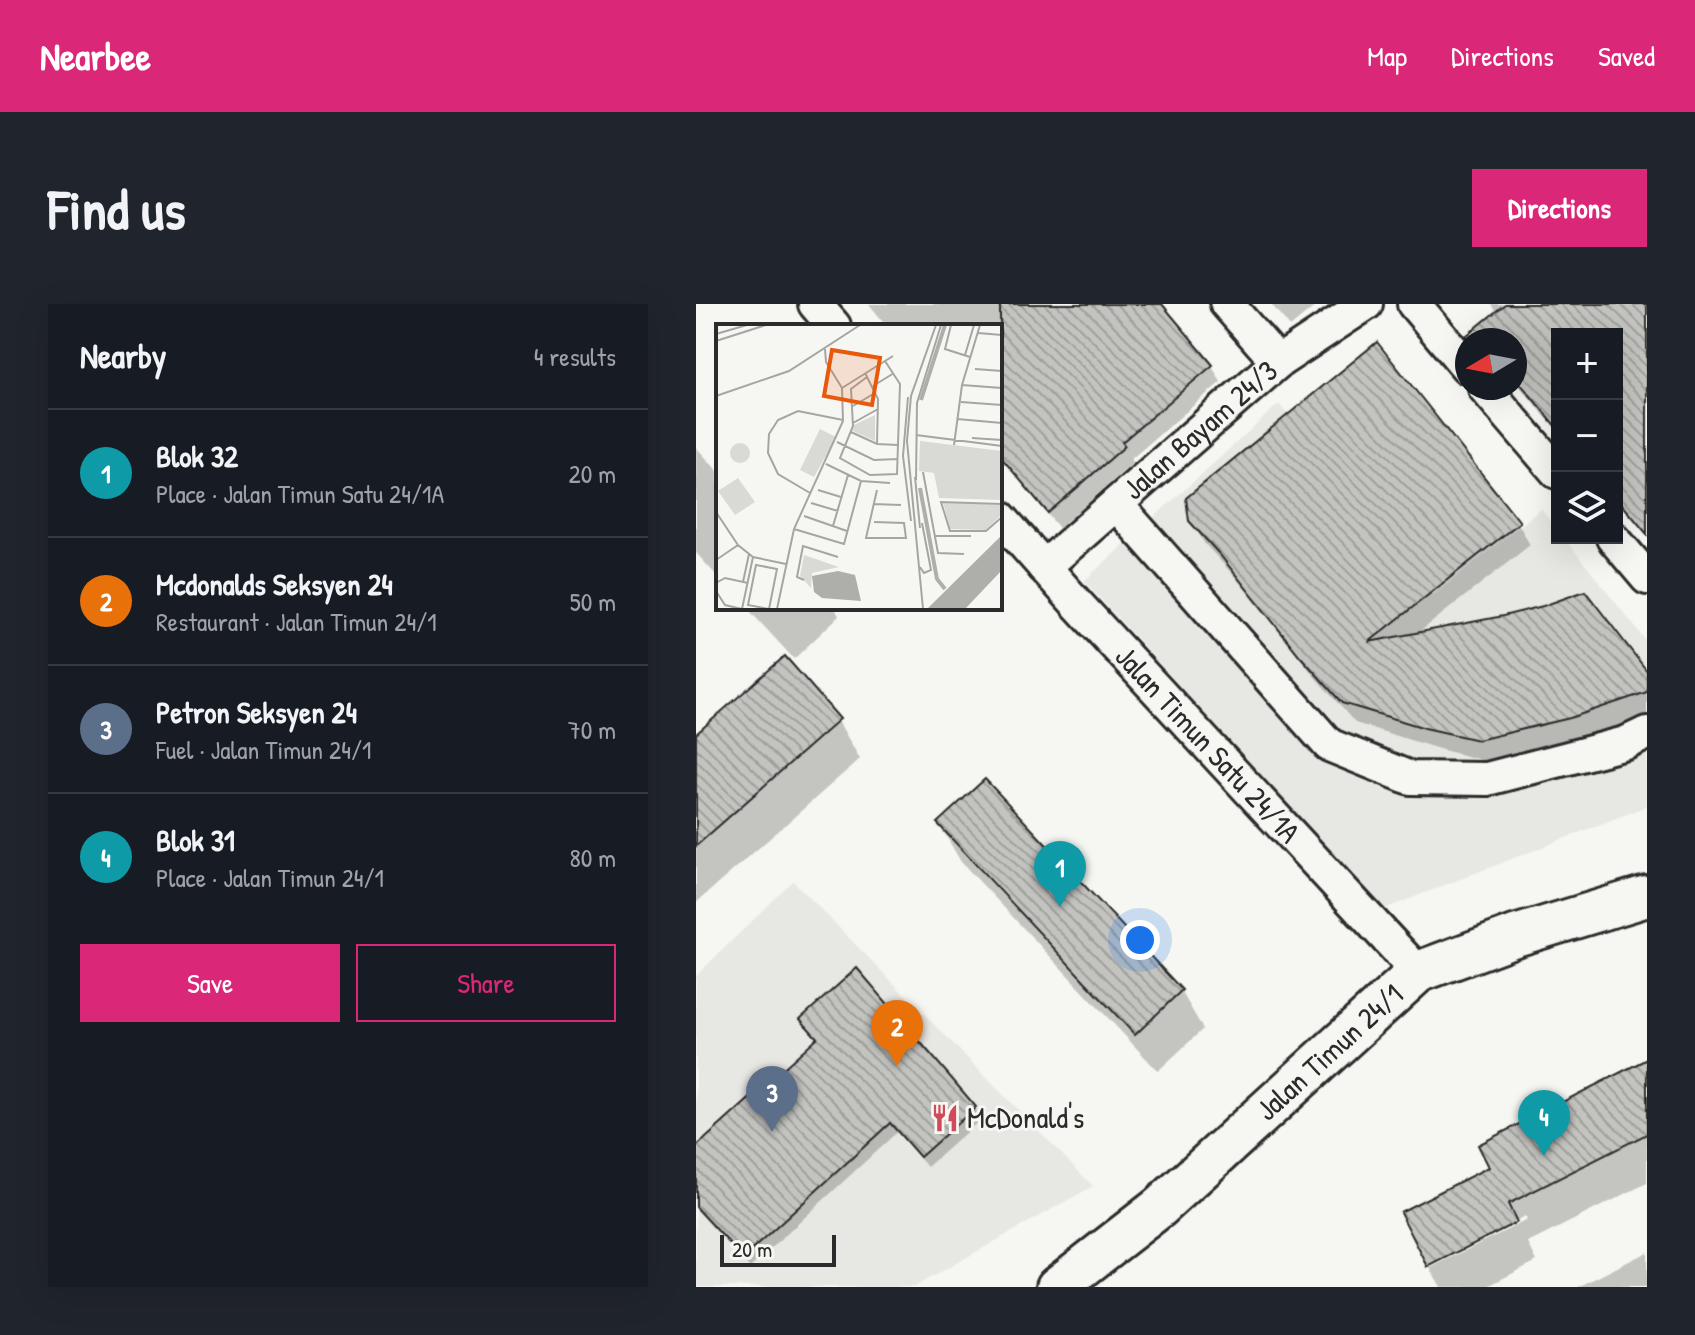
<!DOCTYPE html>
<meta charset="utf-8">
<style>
:root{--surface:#171b24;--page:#20242c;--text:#f1f3f6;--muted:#9ea1a6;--line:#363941;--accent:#db2777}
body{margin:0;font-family:"Patrick Hand",sans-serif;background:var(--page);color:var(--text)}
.controls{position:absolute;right:24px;top:24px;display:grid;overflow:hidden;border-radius:0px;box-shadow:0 8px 32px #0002}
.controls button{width:72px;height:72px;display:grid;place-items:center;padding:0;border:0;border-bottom:2px solid var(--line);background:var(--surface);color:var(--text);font:40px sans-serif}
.compass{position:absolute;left:759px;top:24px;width:72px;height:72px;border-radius:50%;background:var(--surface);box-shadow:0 8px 32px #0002;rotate:260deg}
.scale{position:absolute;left:24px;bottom:20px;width:116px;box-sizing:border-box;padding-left:8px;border:4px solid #2b2b2b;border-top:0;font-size:22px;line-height:28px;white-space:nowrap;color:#2b2b2b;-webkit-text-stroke:6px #f6f6f2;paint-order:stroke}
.you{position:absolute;left:444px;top:636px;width:28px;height:28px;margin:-20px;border:6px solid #fff;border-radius:50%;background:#1a73e8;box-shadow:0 0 0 12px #1a73e833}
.badge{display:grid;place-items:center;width:52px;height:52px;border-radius:50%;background:var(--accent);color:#fff;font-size:26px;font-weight:700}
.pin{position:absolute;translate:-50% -66px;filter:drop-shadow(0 2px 4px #0008)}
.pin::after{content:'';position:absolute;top:42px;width:28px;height:24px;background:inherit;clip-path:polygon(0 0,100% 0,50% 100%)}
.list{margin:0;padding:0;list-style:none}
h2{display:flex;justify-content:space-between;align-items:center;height:104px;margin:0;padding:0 32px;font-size:34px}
h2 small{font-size:26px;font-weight:400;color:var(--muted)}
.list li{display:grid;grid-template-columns:52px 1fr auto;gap:24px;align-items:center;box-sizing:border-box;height:128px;padding:0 32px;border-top:2px solid var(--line)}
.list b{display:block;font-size:30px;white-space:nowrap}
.list p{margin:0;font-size:26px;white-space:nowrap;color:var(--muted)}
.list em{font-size:26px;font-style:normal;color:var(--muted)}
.actions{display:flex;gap:16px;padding:24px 32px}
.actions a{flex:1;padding:18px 0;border:2px solid var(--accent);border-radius:0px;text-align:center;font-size:28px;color:var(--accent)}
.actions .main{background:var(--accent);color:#fff}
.icon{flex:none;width:44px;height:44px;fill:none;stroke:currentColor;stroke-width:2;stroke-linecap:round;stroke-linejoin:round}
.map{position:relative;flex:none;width:951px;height:983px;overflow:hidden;border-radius:0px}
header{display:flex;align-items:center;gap:48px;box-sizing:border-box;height:112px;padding:0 40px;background:var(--accent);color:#fff}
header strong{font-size:38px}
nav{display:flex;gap:44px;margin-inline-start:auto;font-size:28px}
.intro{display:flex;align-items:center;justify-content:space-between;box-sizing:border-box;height:192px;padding:0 48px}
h1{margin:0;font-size:56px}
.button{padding:20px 36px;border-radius:0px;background:var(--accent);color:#fff;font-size:28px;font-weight:700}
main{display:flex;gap:48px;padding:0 48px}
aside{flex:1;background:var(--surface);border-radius:0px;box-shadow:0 8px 32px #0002}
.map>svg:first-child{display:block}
</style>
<header>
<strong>Nearbee</strong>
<nav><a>Map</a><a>Directions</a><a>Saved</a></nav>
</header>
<div class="intro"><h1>Find us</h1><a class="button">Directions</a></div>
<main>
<aside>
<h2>Nearby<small>4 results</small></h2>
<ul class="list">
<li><span class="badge" style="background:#0f9aa8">1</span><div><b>Blok 32</b><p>Place · Jalan Timun Satu 24/1A</p></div><em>20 m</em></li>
<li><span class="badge" style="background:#e8710a">2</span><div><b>Mcdonalds Seksyen 24</b><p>Restaurant · Jalan Timun 24/1</p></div><em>50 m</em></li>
<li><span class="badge" style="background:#5c6f8a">3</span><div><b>Petron Seksyen 24</b><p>Fuel · Jalan Timun 24/1</p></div><em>70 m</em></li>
<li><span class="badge" style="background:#0f9aa8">4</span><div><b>Blok 31</b><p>Place · Jalan Timun 24/1</p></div><em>80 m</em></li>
</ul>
<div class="actions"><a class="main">Save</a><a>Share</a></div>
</aside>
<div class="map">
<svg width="951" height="983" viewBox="0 0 951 983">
<defs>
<pattern id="building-back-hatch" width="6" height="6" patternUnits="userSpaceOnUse" patternTransform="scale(2)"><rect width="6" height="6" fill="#c3c3c0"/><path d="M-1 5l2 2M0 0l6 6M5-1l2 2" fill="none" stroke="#9f9f9c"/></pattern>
</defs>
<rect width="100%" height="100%" fill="#f6f6f2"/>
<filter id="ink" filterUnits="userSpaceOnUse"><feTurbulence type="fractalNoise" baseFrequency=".0125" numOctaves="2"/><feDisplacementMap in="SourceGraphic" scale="16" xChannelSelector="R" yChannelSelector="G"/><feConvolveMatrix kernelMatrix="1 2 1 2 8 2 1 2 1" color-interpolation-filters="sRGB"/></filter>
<g filter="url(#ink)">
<!-- built -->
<path fill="#e7e7e3" d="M583 100 738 291 845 205 861 226V234H868L951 338V502L688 605 388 277Z
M97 577 397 882 218 983H0V672Z"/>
<!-- shadow -->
<path fill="#0003" d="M173 0H463L516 62 525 78 435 155 437 159 363 224 304 154V22H191Z
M575 0H622L594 23Z
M795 0H951V232L921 197V30H861V126L819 77V36H786L800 9Z
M0 143 22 167V273L0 249Z
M495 216 822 219 834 241 721 330 951 370V414L886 435 794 458 743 445 659 419 619 373 539 273 508 239Z
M51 304H139L143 312 98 355Z
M89 355 142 417 164 455 0 599V433Z
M243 520 485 687 507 725 462 767 265 558Z
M106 715 279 804 285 815 231 863 201 828 54 964 0 905V845L121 736Z
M951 771V879L832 939 841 957 790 983H745L734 964 831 916 829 912 732 961 795 864Z
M951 948V983H882Z"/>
<!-- building -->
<path fill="url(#building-back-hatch)" stroke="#2b2b2b" stroke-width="2" d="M304 0H466L517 61 426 138 429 142 352 209 304 152Z
M809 0H951V230L921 194V30H861V124L819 73V36H773L770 32Z
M681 38 824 218 673 338 807 312 847 302 889 287 951 367V388L874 414 782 436 729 424 646 399 604 352 524 251 493 217 490 194Z
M89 352 144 415 0 542V430Z
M289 475 486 686 439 731 241 519Z
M161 664 280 803 224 853 194 819 47 954 0 903V843L121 734 104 715Z
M951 755V830L812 900 821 918 732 963 704 908 793 863 782 841Z"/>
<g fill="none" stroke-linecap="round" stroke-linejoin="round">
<defs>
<g id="minor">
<path d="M119 0 138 22"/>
<path d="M531 0 582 58"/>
<path d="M718 0 771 63"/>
<path d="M789 84 861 168"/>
<path d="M420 200 633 441 714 474 791 475 930 439 951 429"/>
<path id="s1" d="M304 213 383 302 722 668"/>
<path d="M917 234 951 274"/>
<path id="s2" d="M348 263 582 58 670 0"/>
</g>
<g id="tertiary">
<path id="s3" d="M361 983 464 903 722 668 819 632 951 592"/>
</g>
</defs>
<!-- minor casing -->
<use href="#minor" stroke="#2b2b2b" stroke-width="38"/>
<!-- tertiary casing -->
<use href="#tertiary" stroke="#2b2b2b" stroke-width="46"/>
<!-- minor -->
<use href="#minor" stroke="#f6f6f2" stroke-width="32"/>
<!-- tertiary -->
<use href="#tertiary" stroke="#f6f6f2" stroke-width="40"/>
</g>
</g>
<!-- icons -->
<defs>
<symbol id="restaurant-bare" viewBox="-9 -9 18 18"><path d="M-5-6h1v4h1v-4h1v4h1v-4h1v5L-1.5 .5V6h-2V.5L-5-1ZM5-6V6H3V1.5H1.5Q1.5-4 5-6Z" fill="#d1495b" stroke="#f6f6f2" stroke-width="2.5" paint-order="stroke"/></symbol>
</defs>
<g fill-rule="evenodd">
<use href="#restaurant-bare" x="229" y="794" width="40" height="40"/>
</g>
<g text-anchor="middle" stroke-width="6" stroke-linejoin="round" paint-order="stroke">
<!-- street labels -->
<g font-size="30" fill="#2b2b2b" stroke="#f6f6f2">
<text dy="10" stroke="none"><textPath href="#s2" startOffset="208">Jalan Bayam 24/3</textPath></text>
<text dy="10" stroke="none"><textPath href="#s1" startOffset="308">Jalan Timun Satu 24/1A</textPath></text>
<text dy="10" stroke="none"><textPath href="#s3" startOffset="360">Jalan Timun 24/1</textPath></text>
</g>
<!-- poi labels -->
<g font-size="30" fill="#2b2b2b" stroke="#f6f6f2" text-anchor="start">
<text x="271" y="824">McDonald's</text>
</g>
</g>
<!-- overview -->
<g transform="translate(20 20)">
<rect width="286" height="286" fill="#f6f6f2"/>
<path d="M104 105 120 113 98 153 84 146ZM204 117 286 127 285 176 223 174 218 149 203 147Z" fill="#d9d9d5"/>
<path d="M159 91V117L137 107 138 101ZM227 178 286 181V190L270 206 234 205ZM88 231 123 243 96 249 95 264 84 252Z" fill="#d9d9d5"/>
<path d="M14 129a10 10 0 1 1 20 0a10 10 0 1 1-20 0ZM22 154 39 178 19 191 2 167ZM247 192a10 10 0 1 1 20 0a10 10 0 1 1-20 0Z" fill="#d9d9d5"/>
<path d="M286 211V246L249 285H211ZM122 247 139 251 145 277 106 274 98 268 96 252Z" fill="#aeaeab"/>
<path fill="none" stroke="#aeaeab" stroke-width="4" d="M205 76 229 1M204 164 221 255 229 265"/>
<path fill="none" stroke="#a5a5a2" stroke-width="2" d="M235 1 229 25 254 33M262 9 286 11M0 10 31 1M0 17 50 1M249 31 258 1M259 45 286 47M149 49 162 75 161 120M151 53 135 65 137 102 124 134 154 151 181 150 184 60 169 37M246 61 286 64M157 62 178 49M126 64 177 32M0 72 73 47 144 1M192 73 187 132 195 197M245 78 286 81M137 82 159 69M241 95 286 99M137 99 162 85M135 108 161 120 182 121M200 111 286 122M256 114 286 116M121 118 158 136 182 135M238 121 246 61 264 1M110 140 145 157 174 159M207 148 222 229 248 230M199 153 204 204M200 156 201 79 225 1M102 166 125 173M94 169 62 150 52 129 53 110 62 96 82 87 127 96M95 179 122 187M157 180 185 181M286 180 225 178 234 207H270L286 193M0 188 22 221 37 233 70 240M88 192 131 207M158 198 188 199 190 214H150L161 166M117 202 132 151M78 205 128 220 145 157M218 212H255M0 236 22 221M40 241 61 245 53 285 32 281ZM204 243 208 249 215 246 206 199M88 256 81 253 87 222 122 233M27 258 33 230M0 259 9 254 32 259M0 267 9 281 26 285M26 285 37 233M61 285 78 205 127 97 126 64 110 38 109 25M207 285 191 117 195 72 220 1"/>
<path fill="#e8590c" fill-opacity="0.15" stroke="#e8590c" stroke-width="4" d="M116 26 164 34 156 81 108 72Z"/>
<rect width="286" height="286" fill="none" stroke="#2b2b2b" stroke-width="4"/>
</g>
</svg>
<div class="controls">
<button>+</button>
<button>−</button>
<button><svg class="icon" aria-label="layers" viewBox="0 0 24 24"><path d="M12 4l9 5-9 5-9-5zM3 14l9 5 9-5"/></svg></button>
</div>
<svg class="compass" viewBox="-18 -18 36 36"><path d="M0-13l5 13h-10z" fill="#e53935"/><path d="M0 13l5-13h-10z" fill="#9ea1a6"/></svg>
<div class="scale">20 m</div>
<div class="you"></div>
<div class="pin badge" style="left:364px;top:603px;background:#0f9aa8">1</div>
<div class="pin badge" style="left:201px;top:762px;background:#e8710a">2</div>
<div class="pin badge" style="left:76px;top:828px;background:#5c6f8a">3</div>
<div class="pin badge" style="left:848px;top:852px;background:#0f9aa8">4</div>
</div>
</main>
